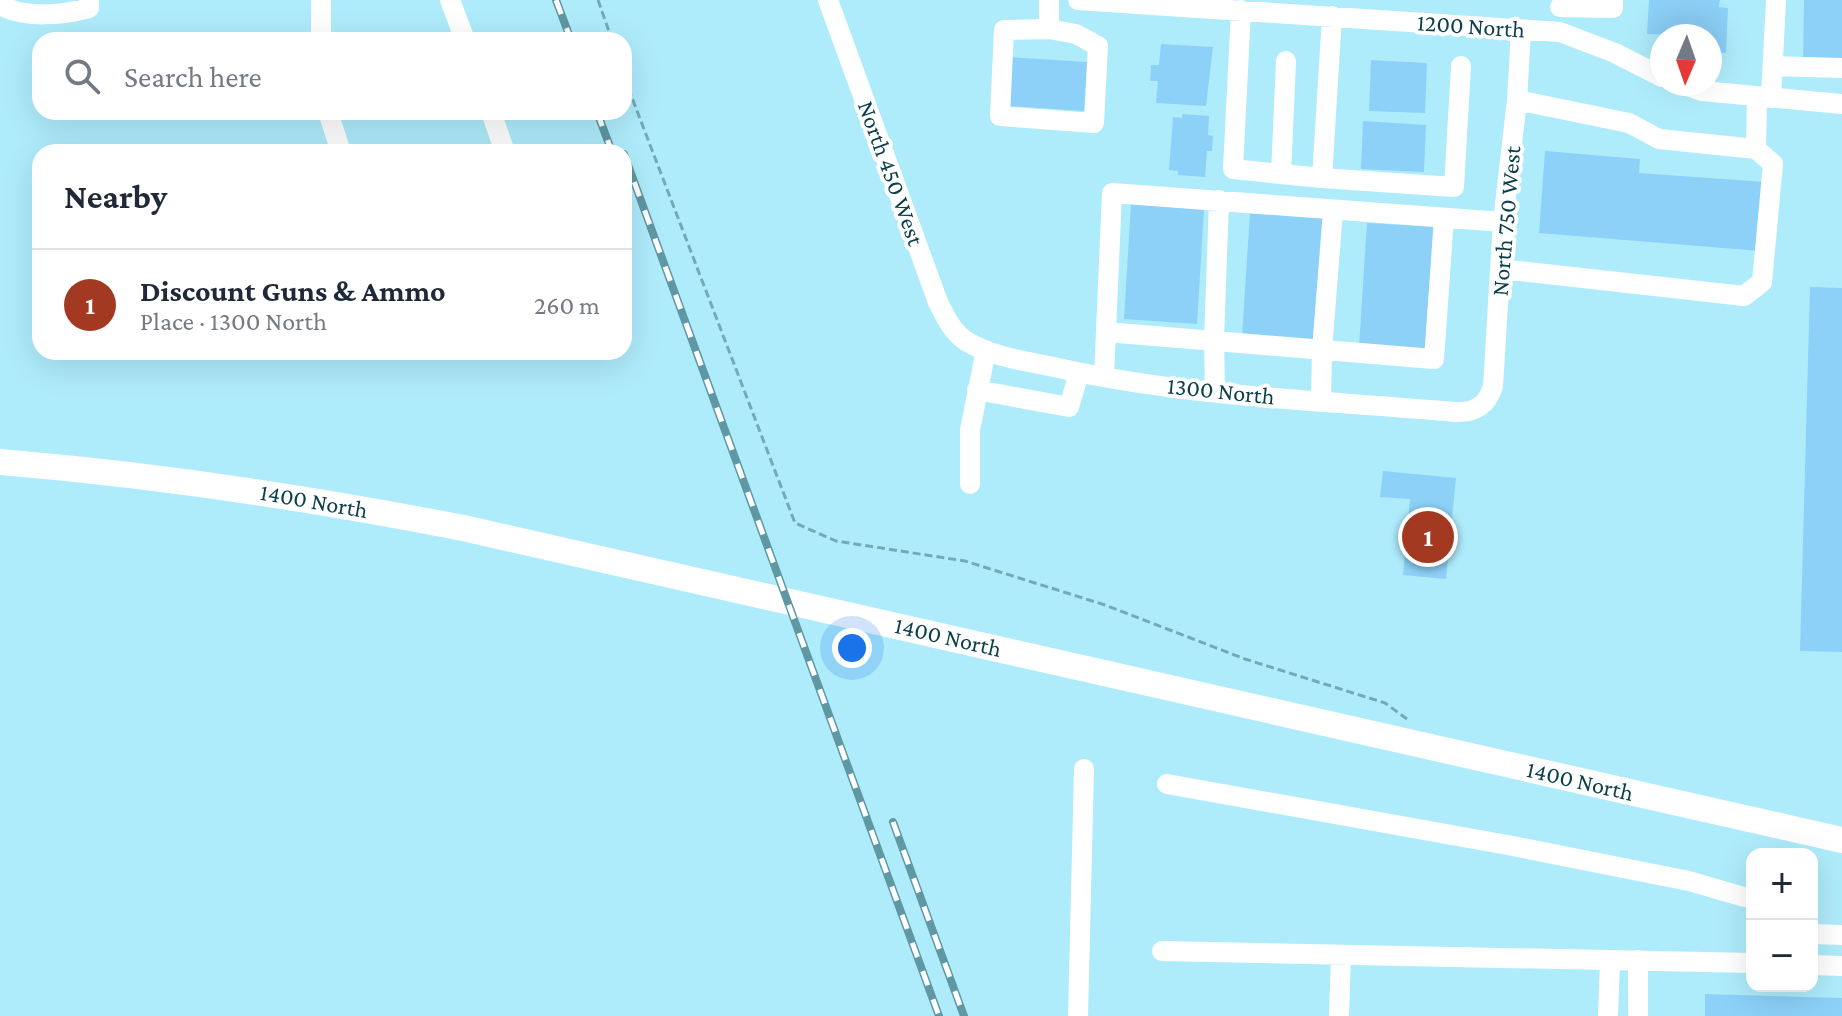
<!DOCTYPE html>
<meta charset="utf-8">
<style>
:root{--surface:#fff;--page:#f6f6f7;--text:#1f2937;--muted:#747a83;--line:#e0e1e3;--accent:#a23920}
body{margin:0;font-family:"Crimson Pro",serif;background:var(--page);color:var(--text)}
.controls{position:absolute;right:24px;bottom:24px;display:grid;overflow:hidden;border-radius:16px;box-shadow:0 8px 32px #0002}
.controls button{width:72px;height:72px;display:grid;place-items:center;padding:0;border:0;border-bottom:2px solid var(--line);background:var(--surface);color:var(--text);font:40px sans-serif}
.compass{position:absolute;left:1650px;top:24px;width:72px;height:72px;border-radius:50%;background:var(--surface);box-shadow:0 8px 32px #0002;rotate:182deg}
.you{position:absolute;left:852px;top:648px;width:28px;height:28px;margin:-20px;border:6px solid #fff;border-radius:50%;background:#1a73e8;box-shadow:0 0 0 12px #1a73e833}
.badge{display:grid;place-items:center;width:52px;height:52px;border-radius:50%;background:var(--accent);color:#fff;font-size:26px;font-weight:700}
.pin{position:absolute;translate:-50% -50%;border:4px solid #fff;box-shadow:0 2px 8px #0006}
.list{margin:0;padding:0;list-style:none}
h2{display:flex;justify-content:space-between;align-items:center;height:104px;margin:0;padding:0 32px;font-size:34px}
h2 small{font-size:26px;font-weight:400;color:var(--muted)}
.list li{display:grid;grid-template-columns:52px 1fr auto;gap:24px;align-items:center;box-sizing:border-box;height:112px;padding:0 32px;border-top:2px solid var(--line)}
.list b{display:block;font-size:30px;white-space:nowrap}
.list p{margin:0;font-size:26px;white-space:nowrap;color:var(--muted)}
.list em{font-size:26px;font-style:normal;color:var(--muted)}
.icon{flex:none;width:44px;height:44px;fill:none;stroke:currentColor;stroke-width:2;stroke-linecap:round;stroke-linejoin:round}
.map{position:relative;flex:none;width:1842px;height:1016px;overflow:hidden}
.search{position:absolute;background:var(--surface);box-shadow:0 8px 32px #0002;left:32px;top:32px;width:600px;height:88px;display:flex;align-items:center;gap:20px;box-sizing:border-box;padding:0 28px;border-radius:24px;color:var(--muted);font-size:30px}
.panel{position:absolute;background:var(--surface);box-shadow:0 8px 32px #0002;left:32px;top:144px;width:600px;height:216px;border-radius:24px}
.map>svg:first-child{display:block}
</style>
<div class="map">
<svg width="1842" height="1016" viewBox="0 0 1842 1016">
<rect width="100%" height="100%" fill="#afecfb"/>
<!-- building -->
<path fill="#8dd1f9" d="M1649 0H1720L1719 7 1728 8 1726 53H1715L1716 49 1710 48V36L1647 34Z
M1804 0H1842V64H1803Z
M1161 44 1213 47 1206 106 1156 103 1158 81H1150L1151 65H1159Z
M1010 57 1087 62 1084 111 1007 106Z
M1371 60 1427 63 1425 113 1369 111Z
M1182 114 1209 116 1208 135 1213 136 1212 151H1207L1205 177 1178 175V171L1169 170 1173 117 1182 118Z
M1363 121 1426 125 1424 172 1361 169Z
M1545 151 1640 159 1639 173 1765 182 1760 251 1539 233Z
M1131 204 1204 209 1197 324 1124 319Z
M1250 213 1323 218 1315 340 1242 336Z
M1367 223 1437 227 1430 350 1359 346Z
M1810 287 1842 288V652L1800 651Z
M1383 471 1456 478 1446 579 1403 575 1410 499 1380 497Z
M1705 994 1842 998V1016H1705Z"/>
<g fill="none" stroke-linecap="round" stroke-linejoin="round">
<!-- path -->
<path stroke="#72abb8" stroke-width="3" stroke-dasharray="8 4" stroke-linecap="butt" d="M598 0 612 40
M624 77 795 523 836 541 965 561 1105 605 1245 659 1385 703 1407 719"/>
<!-- minor -->
<path stroke="#fff" stroke-width="20" d="M321 0V40
M450 0 465 40
M828 0 938 302C945 316 952 332 966 341 992 357 1025 361 1054 367 1185 397 1321 400 1455 412 1475 413 1487 406 1493 386L1503 222 1517 100 1521 30
M1078 0 1560 32 1615 53 1662 77
M0 5C25 19 63 15 89 8V0
M1560 7 1613 8V0
M1241 10 1233 169 1281 174
M1332 16 1322 178 1454 187 1461 66
M1049 29 1076 34 1098 46 1094 123 1000 116 1004 30Z
M1049 29V0
M1286 61 1281 174 1322 178
M1773 66 1842 68
M1682 84 1702 91 1842 104
M1771 98 1776 0
M1517 100 1629 123 1659 139 1756 149 1757 96
M328 112 341 152
M491 112 505 152
M1501 269 1744 296 1762 282 1773 164 1756 149
M1106 332 1434 359 1444 218
M1104 377 1112 193 1503 222
M977 390 1069 407 1079 373
M1215 393 1214 340 1219 200
M1321 401 1322 350 1333 211
M970 484V430L986 350
M1167 784 1513 846 1689 881 1744 897
M1812 934 1842 935
M1162 951 1752 963
M1812 965 1842 966
M1078 1016 1084 769
M1339 1016 1341 955
M1608 1016 1610 961
M1638 1016V960"/>
<!-- major -->
<path stroke="#fff" stroke-width="26" d="M0 462C156 475 310 498 463 528L1842 840"/>
<defs>
<path id="rail" d="M556 0 571 40
M597 112 612 152
M624 154 939 1016
M893 822 964 1016"/>
</defs>
<!-- rail casing -->
<use href="#rail" stroke="#5f97a3" stroke-width="8"/>
<!-- rail -->
<use href="#rail" stroke="#fff" stroke-width="5" stroke-dasharray="15" stroke-linecap="butt"/>
</g>
<g text-anchor="middle" stroke-width="8" stroke-linejoin="round" paint-order="stroke">
<!-- street labels -->
<g font-size="24" fill="#0c3f49" stroke="#fff">
<text transform="translate(1471 26) rotate(4)" y="8">1200 North</text>
<text transform="translate(891 173) rotate(70)" y="8">North 450 West</text>
<text transform="translate(1506 221) rotate(-85)" y="8">North 750 West</text>
<text transform="translate(1221 391) rotate(6)" y="8">1300 North</text>
<text transform="translate(314 501) rotate(10)" y="8">1400 North</text>
<text transform="translate(948 637) rotate(13)" y="8">1400 North</text>
<text transform="translate(1580 781) rotate(13)" y="8">1400 North</text>
</g>
</g>
</svg>
<div class="controls">
<button>+</button>
<button>−</button>
</div>
<svg class="compass" viewBox="-18 -18 36 36"><path d="M0-13l5 13h-10z" fill="#e53935"/><path d="M0 13l5-13h-10z" fill="#747a83"/></svg>
<div class="you"></div>
<div class="pin badge" style="left:1428px;top:537px">1</div>
<div class="search"><svg class="icon" aria-label="search" viewBox="0 0 24 24"><circle cx="10" cy="10" r="6"/><path d="M15 15l6 6"/></svg>Search here</div>
<section class="panel">
<h2>Nearby<small></small></h2>
<ul class="list">
<li><span class="badge">1</span><div><b>Discount Guns &amp; Ammo</b><p>Place · 1300 North</p></div><em>260 m</em></li>
</ul>
</section>
</div>
